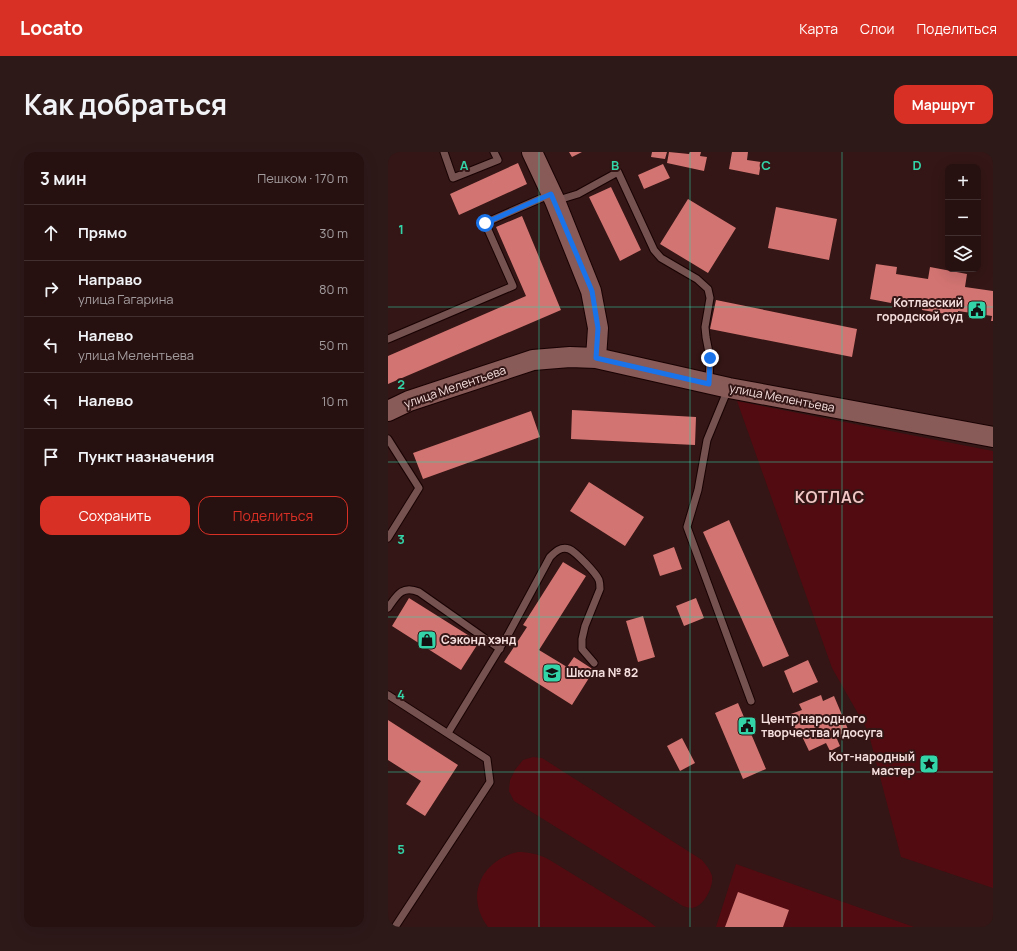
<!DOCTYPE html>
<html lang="ru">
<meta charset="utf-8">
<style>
:root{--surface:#261010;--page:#2e1919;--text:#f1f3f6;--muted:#a49d9f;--line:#423030;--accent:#d93025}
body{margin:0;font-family:Manrope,sans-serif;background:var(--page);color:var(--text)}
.controls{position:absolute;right:12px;top:12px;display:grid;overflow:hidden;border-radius:8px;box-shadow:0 4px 16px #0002}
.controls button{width:36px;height:36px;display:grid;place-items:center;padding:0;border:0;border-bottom:1px solid var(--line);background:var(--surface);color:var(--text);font:20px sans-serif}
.stop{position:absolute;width:12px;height:12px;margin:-9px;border:3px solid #1a73e8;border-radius:50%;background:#fff}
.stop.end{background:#1a73e8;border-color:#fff;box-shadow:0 1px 4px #0008}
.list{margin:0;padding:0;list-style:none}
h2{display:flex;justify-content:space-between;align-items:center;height:52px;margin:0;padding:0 16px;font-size:17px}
h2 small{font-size:13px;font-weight:400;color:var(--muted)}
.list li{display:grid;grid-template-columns:26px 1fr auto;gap:12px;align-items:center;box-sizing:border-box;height:56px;padding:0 16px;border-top:1px solid var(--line)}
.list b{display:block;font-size:15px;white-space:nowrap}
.list p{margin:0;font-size:13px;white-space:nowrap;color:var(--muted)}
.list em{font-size:13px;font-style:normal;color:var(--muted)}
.actions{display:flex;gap:8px;padding:12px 16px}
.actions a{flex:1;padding:9px 0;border:1px solid var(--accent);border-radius:12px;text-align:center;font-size:14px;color:var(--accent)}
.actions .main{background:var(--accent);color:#fff}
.icon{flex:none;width:22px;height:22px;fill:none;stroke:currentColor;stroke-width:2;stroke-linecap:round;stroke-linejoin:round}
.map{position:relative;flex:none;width:605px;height:775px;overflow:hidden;border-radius:12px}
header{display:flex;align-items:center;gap:24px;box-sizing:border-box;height:56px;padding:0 20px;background:var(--accent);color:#fff}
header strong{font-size:19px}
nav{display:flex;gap:22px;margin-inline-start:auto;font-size:14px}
.intro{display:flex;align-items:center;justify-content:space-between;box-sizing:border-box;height:96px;padding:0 24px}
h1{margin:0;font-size:28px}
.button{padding:10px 18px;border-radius:12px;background:var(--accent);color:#fff;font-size:14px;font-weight:700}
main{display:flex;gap:24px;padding:0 24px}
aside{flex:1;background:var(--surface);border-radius:12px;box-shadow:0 4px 16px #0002}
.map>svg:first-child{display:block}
</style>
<header>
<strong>Locato</strong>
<nav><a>Карта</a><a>Слои</a><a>Поделиться</a></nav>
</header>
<div class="intro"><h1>Как добраться</h1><a class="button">Маршрут</a></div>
<main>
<aside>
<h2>3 мин<small>Пешком · 170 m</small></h2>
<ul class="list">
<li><svg class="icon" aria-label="ahead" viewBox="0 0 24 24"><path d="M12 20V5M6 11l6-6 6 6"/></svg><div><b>Прямо</b></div><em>30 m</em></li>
<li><svg class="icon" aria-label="right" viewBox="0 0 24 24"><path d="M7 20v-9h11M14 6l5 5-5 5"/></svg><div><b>Направо</b><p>улица Гагарина</p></div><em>80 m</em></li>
<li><svg class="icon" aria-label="left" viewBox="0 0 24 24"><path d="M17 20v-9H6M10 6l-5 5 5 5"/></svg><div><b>Налево</b><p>улица Мелентьева</p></div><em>50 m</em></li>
<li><svg class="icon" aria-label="left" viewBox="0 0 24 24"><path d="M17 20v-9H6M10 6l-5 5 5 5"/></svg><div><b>Налево</b></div><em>10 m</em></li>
<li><svg class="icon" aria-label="arrive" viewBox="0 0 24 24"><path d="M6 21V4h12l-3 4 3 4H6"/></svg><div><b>Пункт назначения</b></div></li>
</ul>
<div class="actions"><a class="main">Сохранить</a><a>Поделиться</a></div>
</aside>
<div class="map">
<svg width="605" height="775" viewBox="0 0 605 775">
<rect width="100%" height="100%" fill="#331615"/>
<!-- park -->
<path fill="#520b11" d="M349 249 605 299V736L513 705 480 579 444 516Z
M145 605 154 606 314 708C318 713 322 717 324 724 326 734 316 755 304 756 302 756 298 755 295 754L126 649 121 639 122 628 127 618 135 608Z
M130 700C141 700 150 702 160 707L258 767 268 775H100C76 744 94 708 130 700Z
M348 712 526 775H328Z"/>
<!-- building -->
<path fill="#d27472" d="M181 0H194L184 5Z
M264 0H279L277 7 263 5Z
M281 0 301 2 302 0H313L312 4 319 5 316 19 279 11Z
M344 0H360L359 8 373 10 371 23 341 17Z
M130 11 139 32 71 63 62 42Z
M275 12 282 26 256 37 250 23Z
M223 35 253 98 232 109 201 45Z
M300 47 348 76 320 121 272 92Z
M388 55 449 67 441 108 380 96Z
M134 64 173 158 0 232V204L138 144 108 75Z
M488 112 509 115 508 122 540 127 542 115 579 122 577 135 605 139V169H603L604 164 570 159V164L534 158 535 152 504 147 503 151 482 147Z
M328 148 469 177 464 205 322 177Z
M184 258 308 265 307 293 183 287Z
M143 259 152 285 35 327 25 301Z
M201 330 256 365 237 394 182 359Z
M341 368 401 504 375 515 315 380Z
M286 395 294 417 272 424 265 403Z
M175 410 198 424 151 498 179 515 186 505 206 518 184 553 116 510 139 475 135 473Z
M21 446 91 490 73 518 4 474Z
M308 446 316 466 296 474 288 454Z
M255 464 267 505 250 510 238 469Z
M420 508 430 530 405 541 396 519Z
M433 543 435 549 446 544 462 582 449 587 452 594 442 599 438 591 421 599 412 580 408 582 400 563 414 558 411 552Z
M350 551 378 617 355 627 327 561Z
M0 568 70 613 37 664 18 652 33 629 0 608Z
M294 586 307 611 292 619 279 594Z
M350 740 401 758 395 775H337Z"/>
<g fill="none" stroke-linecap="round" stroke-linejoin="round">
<defs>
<path id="lane" d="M56 0 65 26 110 8 106 0
M167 49 190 42 230 20 266 98 273 106 309 127 320 137 322 146 317 175 318 185 322 206 321 230
M0 187 125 134 97 71 163 42
M340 237 319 288 310 338 299 375 363 549
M0 287 31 336 0 386
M0 456C9 443 14 433 31 440L112 497
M0 543 99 607 102 630 7 775
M60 581 121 481 162 405C167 400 173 394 181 397 188 400 208 421 211 428 212 431 212 435 212 437L197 474 194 487V497L206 511"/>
<path id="secondary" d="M144 0 167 49 203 139 210 176 208 206
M0 259 21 249 145 208 182 205 208 206 341 236 605 285"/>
</defs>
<!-- lane casing -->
<use href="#lane" stroke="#190203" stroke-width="9"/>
<!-- secondary casing -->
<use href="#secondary" stroke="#190203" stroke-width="22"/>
<!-- lane -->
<use href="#lane" stroke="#755250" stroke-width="7"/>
<!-- secondary -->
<use href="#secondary" stroke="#885a58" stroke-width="20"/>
</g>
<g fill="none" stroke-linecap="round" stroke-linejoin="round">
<!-- route -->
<path stroke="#1a73e8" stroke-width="5" d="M97 71 163 42 204 139 210 176 208 206 321 232 322 206"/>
</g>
<!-- grid -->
<path fill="none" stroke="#33d4a8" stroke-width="1" stroke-opacity="0.55" d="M151 0V775M302 0V775M454 0V775M0 155H605M0 310H605M0 465H605M0 620H605"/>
<!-- icons -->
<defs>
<symbol id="civic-square" viewBox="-11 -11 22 22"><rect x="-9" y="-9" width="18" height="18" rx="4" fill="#33d4a8" stroke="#331615"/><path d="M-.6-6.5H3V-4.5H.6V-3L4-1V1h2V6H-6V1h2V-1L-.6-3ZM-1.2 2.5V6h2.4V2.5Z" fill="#111"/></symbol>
<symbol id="shop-square" viewBox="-11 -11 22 22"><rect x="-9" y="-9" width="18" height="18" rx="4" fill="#33d4a8" stroke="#331615"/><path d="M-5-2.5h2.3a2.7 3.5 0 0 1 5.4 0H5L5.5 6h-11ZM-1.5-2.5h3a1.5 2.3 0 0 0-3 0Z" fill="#111"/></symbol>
<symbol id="school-square" viewBox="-11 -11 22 22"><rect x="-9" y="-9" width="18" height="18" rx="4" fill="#33d4a8" stroke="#331615"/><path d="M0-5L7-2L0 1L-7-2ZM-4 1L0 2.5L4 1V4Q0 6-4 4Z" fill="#111"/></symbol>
<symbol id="sight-square" viewBox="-11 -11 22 22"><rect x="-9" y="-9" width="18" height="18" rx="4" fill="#33d4a8" stroke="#331615"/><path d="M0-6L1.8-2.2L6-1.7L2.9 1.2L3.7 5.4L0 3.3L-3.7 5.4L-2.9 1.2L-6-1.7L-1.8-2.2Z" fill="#111"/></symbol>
</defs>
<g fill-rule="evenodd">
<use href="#civic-square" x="578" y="147" width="22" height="22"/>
<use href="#shop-square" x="28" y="477" width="22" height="22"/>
<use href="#school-square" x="153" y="510" width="22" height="22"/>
<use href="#civic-square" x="348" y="563" width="22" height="22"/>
<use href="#sight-square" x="530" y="601" width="22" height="22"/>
</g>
<g text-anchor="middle" stroke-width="4" stroke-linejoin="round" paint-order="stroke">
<!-- poi labels -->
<g font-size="12" font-weight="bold" fill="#f6e0df" stroke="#331615" text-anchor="start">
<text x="575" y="155" text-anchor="end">Котласский<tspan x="575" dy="14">городской суд</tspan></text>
<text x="53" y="492">Сэконд хэнд</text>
<text x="178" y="525">Школа № 82</text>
<text x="373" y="571">Центр народного<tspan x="373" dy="14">творчества и досуга</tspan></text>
<text x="527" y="609" text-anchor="end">Кот-народный<tspan x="527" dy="14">мастер</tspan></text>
</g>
<!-- street labels -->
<g font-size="12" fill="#f6e0df" stroke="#331615">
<text transform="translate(67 235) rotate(-19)" y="4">улица Мелентьева</text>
<text transform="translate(394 246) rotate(11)" y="4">улица Мелентьева</text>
</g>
<!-- district labels -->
<g font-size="16" font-weight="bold" letter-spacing="1" fill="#f0c7c5" stroke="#331615">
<text x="442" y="351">КОТЛАС</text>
</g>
</g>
<g font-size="13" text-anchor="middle" font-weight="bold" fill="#33d4a8" stroke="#331615" stroke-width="4" stroke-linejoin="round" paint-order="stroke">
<text x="76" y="18">A</text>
<text x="227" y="18">B</text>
<text x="378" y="18">C</text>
<text x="529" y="18">D</text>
<text x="13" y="82">1</text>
<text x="13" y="237">2</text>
<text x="13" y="392">3</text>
<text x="13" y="547">4</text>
<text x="13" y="702">5</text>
</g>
</svg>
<div class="controls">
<button>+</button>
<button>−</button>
<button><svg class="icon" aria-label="layers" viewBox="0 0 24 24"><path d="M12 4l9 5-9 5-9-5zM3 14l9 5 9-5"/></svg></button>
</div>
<div class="stop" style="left:97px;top:71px"></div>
<div class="stop end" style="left:322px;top:206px"></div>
</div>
</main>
